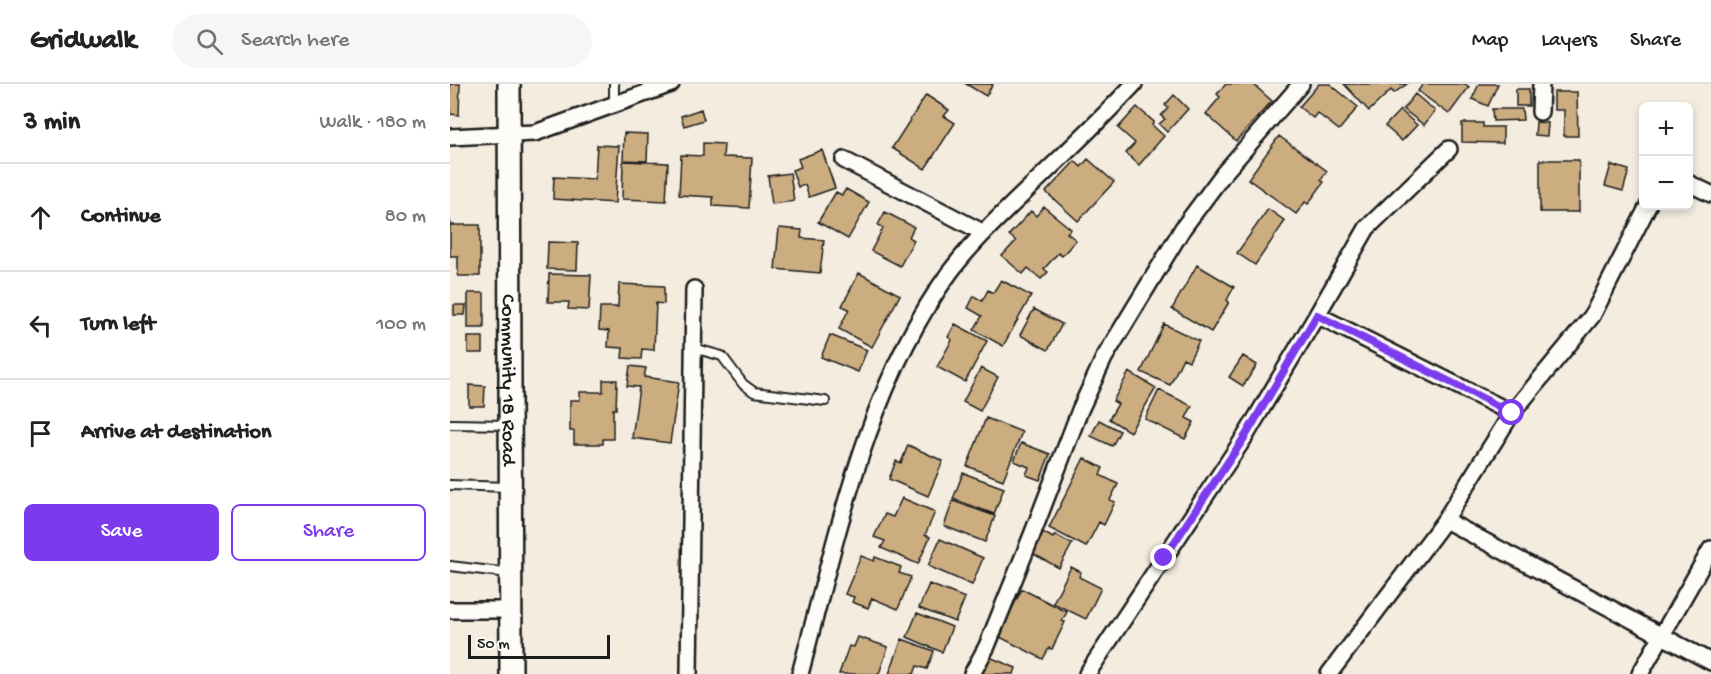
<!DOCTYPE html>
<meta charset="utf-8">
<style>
:root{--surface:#fff;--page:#f6f6f6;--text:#222;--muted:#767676;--line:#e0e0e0;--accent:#7c3aed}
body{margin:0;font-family:"Gochi Hand",sans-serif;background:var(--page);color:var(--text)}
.controls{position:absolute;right:18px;top:18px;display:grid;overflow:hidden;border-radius:9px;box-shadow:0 3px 9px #0003}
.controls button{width:54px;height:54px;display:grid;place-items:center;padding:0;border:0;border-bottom:2px solid var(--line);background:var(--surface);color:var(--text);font:30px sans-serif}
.scale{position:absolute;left:18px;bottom:15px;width:142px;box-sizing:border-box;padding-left:6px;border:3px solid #1c1c1c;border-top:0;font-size:16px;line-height:21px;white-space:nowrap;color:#1c1c1c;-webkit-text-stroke:4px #fdfcf7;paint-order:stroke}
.stop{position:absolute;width:18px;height:18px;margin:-14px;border:4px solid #7c3aed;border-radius:50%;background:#fff}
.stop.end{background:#7c3aed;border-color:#fff;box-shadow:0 2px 6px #0008}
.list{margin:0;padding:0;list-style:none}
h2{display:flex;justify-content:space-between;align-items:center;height:78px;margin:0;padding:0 24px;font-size:26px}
h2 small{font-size:20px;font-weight:400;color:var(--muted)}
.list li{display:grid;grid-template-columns:39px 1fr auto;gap:18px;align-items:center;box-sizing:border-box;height:108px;padding:0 24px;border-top:2px solid var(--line)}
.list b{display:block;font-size:22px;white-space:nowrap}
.list em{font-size:20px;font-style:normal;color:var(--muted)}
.actions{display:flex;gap:12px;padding:18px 24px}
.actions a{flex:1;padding:14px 0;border:2px solid var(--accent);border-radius:9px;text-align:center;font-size:21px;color:var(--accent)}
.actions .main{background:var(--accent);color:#fff}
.icon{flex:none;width:33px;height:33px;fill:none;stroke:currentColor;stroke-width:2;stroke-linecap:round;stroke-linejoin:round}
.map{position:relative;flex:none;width:1261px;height:590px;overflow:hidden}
header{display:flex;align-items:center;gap:36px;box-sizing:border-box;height:84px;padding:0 30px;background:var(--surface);border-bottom:2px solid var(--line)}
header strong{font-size:28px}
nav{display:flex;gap:33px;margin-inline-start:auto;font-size:21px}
.search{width:420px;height:54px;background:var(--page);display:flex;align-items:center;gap:15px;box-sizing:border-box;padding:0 21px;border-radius:33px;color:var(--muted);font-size:22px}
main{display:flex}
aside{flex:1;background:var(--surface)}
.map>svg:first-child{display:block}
</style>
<header>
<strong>Gridwalk</strong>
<div class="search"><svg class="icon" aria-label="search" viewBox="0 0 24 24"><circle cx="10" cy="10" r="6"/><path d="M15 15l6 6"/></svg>Search here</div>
<nav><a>Map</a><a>Layers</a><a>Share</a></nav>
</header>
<main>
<aside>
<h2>3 min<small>Walk · 180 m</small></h2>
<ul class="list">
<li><svg class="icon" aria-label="ahead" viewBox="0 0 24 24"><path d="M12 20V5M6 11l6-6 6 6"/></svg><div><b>Continue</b></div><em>80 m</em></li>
<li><svg class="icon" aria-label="left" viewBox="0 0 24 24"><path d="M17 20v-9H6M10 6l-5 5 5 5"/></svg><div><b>Turn left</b></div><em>100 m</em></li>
<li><svg class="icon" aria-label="arrive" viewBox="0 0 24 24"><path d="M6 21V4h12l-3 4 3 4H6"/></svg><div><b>Arrive at destination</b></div></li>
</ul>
<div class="actions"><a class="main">Save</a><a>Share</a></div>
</aside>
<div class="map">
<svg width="1261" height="590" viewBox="0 0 1261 590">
<rect width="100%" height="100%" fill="#f3ecdf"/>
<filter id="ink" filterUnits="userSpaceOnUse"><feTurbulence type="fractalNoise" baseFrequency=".0167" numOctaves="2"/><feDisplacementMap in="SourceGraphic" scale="12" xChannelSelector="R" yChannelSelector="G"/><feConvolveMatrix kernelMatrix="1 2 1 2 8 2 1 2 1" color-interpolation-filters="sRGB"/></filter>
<g filter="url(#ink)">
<!-- building -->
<path fill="#ccad80" stroke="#1c1c1c" stroke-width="1.5" d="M0 0H10L9 31 0 30Z
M516 0H543L536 12Z
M776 0H803L822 17 786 57 756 30 770 13 767 10Z
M869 0H880L908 23 889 46 867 29 863 34 849 23Z
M894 0H957L944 9 941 6 919 27Z
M973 0H1015L1019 3 999 30 968 7Z
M1029 0H1048L1038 22 1022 15Z
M1066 5H1079V22H1066Z
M1104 8H1127L1128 52H1114V26H1104Z
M965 10 985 27 974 41 953 25Z
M476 11 499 26 494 32 505 39 475 85 442 64Z
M724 11 738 25 717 48 709 40 715 35 711 32 718 24 715 21Z
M687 23 704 38 702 41 714 52 689 81 676 69 685 59 668 44Z
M251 25 254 36 234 42 231 32Z
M1042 25H1072L1073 36 1043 37Z
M950 26 967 41 952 57 935 42Z
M1086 38 1098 39 1097 52 1085 51Z
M1012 39H1033V43H1053V59L1012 58Z
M174 49 198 50 197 77 173 76Z
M829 52 877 87 871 96 874 98 858 120 855 118 846 130 798 95Z
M253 59 274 60 273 73 302 74 299 124 263 122V113L229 111 231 71 253 72Z
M147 61 169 62 165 119 103 115 104 93 145 95Z
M372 66 385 104 359 113 355 101 348 103 342 86 351 83 348 75Z
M638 75 664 98 628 137 596 108 625 77 631 83Z
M1090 76H1129V128H1090Z
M173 77 218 79 216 117 172 115Z
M1161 81 1179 86 1173 107 1155 102Z
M340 89 344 117 322 120 318 92Z
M396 105 419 118 398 155 368 138 386 108 392 111Z
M594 123 621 145 617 149 626 156 612 172 608 169 594 185 598 188 591 195 578 184 573 190 552 172 566 157 559 151 581 127 586 132Z
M818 125 835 137 805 181 787 169Z
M435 128 464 143 459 153 464 156 450 182 421 167 433 144 428 141Z
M0 136 1 141H30V192H8V172H0Z
M329 144 352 146 351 154 374 156 370 189 325 185Z
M98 158 128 159 127 186 97 185Z
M747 181 784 203 777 216 779 218 761 248 722 225Z
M409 189 450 211 422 263 389 245 399 225 392 222Z
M99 190 141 191 139 226 118 225 119 218H98Z
M551 196 581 212 553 262 524 246 532 232 518 224 524 212 532 217 538 206 543 209Z
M169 200 214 202V220L206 219 204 266 192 265 191 275 172 274 173 264 158 263 159 247 149 246 150 223H168Z
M18 209H34V244H18Z
M4 221H16L15 231H4Z
M584 225 612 240 598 266 570 251Z
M505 240 537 257 515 298 487 283 502 256 498 253Z
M714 240 749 257 739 277 733 274 720 301 691 288Z
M380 251 417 266 408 288 371 273Z
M18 253H33V269H18Z
M793 272 807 281 793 302 779 293Z
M180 282 196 284 194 293 229 298 220 359 182 354 189 303 177 302Z
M531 284 548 293 530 327 513 318Z
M679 288 706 304 680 348 659 335 668 320 663 317Z
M153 296H167L166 325H163V355H153V360H124V347H120V316H130V308H153Z
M19 301 35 302 34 322H19Z
M709 306 742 322 736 334 744 338 735 355 695 335Z
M536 334 572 348 553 396 517 382Z
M649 336 670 347 662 362 641 352Z
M571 359 600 370 590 396 576 391 579 383 564 377Z
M458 361 493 377 478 412 439 395 446 377 451 379Z
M634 374 653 384 650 391 668 400 660 416 665 418 654 441 649 438 636 463 599 444Z
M513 389 554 404 544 430 503 415Z
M452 414 485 428 475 451 480 453 468 480 431 464 435 457 424 453 435 430 443 433Z
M503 417 545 432 535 458 494 442Z
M589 446 603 454 605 451 622 460 609 484 578 467Z
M490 455 533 474 522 501 478 482Z
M411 472 424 477 425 473 451 483 449 489 461 493 448 525 422 514 418 524 402 518 404 513 395 510Z
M621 483 631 488 629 493 651 504 636 535 603 519Z
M479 500 515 514 505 538 469 524Z
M572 505 617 528 612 537 615 538 602 565 599 564 593 575 548 552Z
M467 529 502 543 492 568 457 553Z
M408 553 438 563 429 590H389L399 562 404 563Z
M452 555 484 567 477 585 467 582 464 590H439Z
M537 572 566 584 564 590H530Z"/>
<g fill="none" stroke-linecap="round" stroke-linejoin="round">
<defs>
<path id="service" d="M164 0V21
M243 264 272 272 293 300 304 308 375 317
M0 340 58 341
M0 401 58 403
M0 482 58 489"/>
<path id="minor" d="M1090 28 1091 0
M0 53 85 49 221 0
M394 76 534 149
M1238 99 1261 110
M867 231 917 144 999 65
M995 436 1261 578
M0 526H61
M239 590 244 205
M350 590C386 457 417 301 500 188 522 159 548 134 574 109 611 73 649 38 684 0
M522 590 537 562 582 451 630 326 654 274 733 144 774 89 851 0
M637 590 796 351 867 231 1062 329
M879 590 995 436 1062 329 1142 232 1198 122
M1190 590 1261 465"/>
<g id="secondary">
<path id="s1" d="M59 0 61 590"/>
</g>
</defs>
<!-- service casing -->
<use href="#service" stroke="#1c1c1c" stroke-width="12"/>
<!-- minor casing -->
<use href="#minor" stroke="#1c1c1c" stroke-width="20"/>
<!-- secondary casing -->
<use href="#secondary" stroke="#1c1c1c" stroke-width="26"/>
<!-- service -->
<use href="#service" stroke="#fdfcf7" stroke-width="8"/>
<!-- minor -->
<use href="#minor" stroke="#fdfcf7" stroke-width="15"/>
<!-- secondary -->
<use href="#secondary" stroke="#fdfcf7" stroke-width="21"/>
</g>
</g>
<g fill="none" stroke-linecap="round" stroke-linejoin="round" filter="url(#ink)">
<!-- route -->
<path stroke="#7c3aed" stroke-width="8" d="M714 474 796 351 867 231 1062 329"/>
</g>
<g text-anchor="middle" stroke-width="4.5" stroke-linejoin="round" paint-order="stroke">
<!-- street labels -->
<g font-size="21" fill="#1c1c1c" stroke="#fdfcf7">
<text dy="7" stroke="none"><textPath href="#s1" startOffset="296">Community 18 Road</textPath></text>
</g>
</g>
</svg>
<div class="controls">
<button>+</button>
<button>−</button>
</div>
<div class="scale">50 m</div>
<div class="stop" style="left:1062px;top:329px"></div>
<div class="stop end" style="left:714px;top:474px"></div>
</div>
</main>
